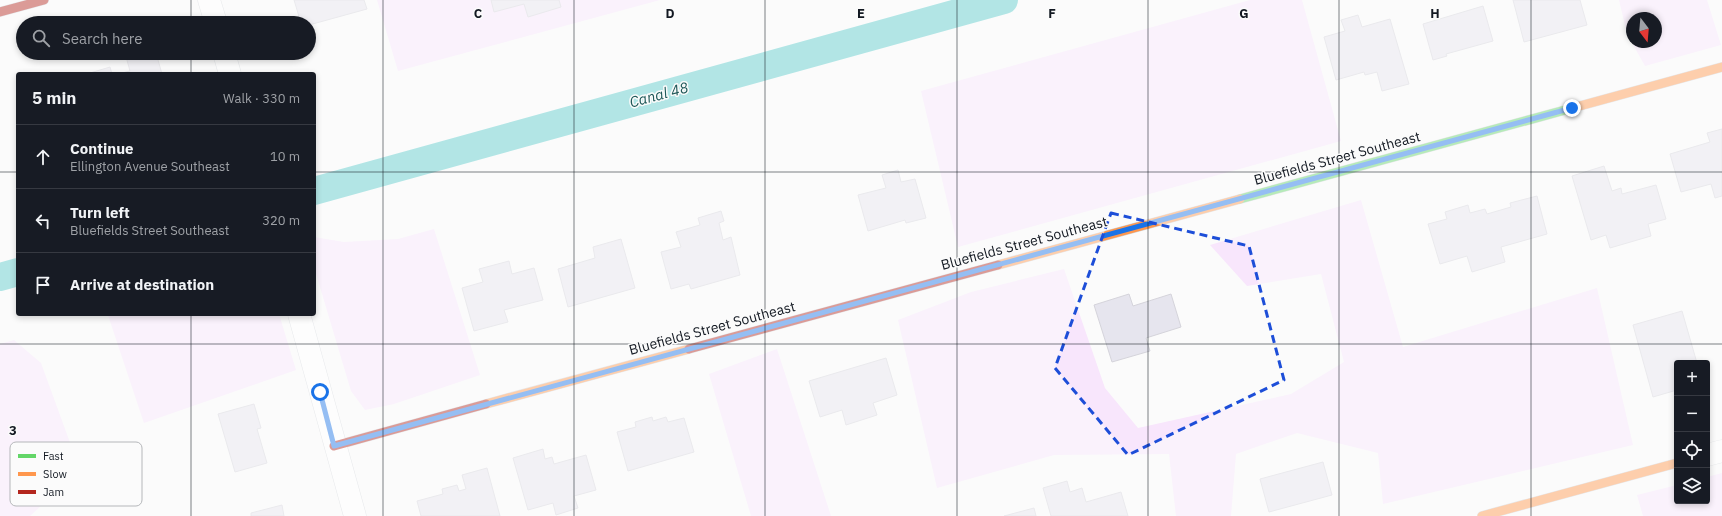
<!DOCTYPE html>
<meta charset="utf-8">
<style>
:root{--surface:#171b24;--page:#242831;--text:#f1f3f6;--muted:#9ea1a6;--line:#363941}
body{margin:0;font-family:"IBM Plex Sans",sans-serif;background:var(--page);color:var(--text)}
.controls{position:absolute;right:12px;bottom:12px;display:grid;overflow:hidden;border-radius:4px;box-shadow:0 2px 6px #0003}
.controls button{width:36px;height:36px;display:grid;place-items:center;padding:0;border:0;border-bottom:1px solid var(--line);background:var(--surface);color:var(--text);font:20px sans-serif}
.compass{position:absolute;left:1626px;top:12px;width:36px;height:36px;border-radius:50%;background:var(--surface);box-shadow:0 2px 6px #0003;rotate:164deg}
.stop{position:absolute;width:12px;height:12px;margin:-9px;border:3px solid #1a73e8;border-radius:50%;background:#fff}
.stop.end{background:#1a73e8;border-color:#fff;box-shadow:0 1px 4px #0008}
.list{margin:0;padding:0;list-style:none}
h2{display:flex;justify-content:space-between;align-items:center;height:52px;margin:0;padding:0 16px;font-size:17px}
h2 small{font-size:13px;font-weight:400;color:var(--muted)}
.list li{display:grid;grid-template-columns:26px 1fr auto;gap:12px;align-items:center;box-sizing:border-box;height:64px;padding:0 16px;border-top:1px solid var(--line)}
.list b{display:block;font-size:15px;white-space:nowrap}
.list p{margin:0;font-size:13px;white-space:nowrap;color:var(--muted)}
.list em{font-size:13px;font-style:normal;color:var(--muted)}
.icon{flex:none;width:22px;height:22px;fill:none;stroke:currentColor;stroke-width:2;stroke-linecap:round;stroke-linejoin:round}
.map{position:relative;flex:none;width:1722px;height:516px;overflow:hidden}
.search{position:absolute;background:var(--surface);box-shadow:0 2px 6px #0003;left:16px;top:16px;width:300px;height:44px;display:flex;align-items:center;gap:10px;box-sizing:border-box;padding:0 14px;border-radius:22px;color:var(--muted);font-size:15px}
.panel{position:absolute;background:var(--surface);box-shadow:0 2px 6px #0003;left:16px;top:72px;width:300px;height:244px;border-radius:4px}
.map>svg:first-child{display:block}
</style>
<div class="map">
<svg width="1722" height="516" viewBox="0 0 1722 516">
<rect width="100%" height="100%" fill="#fbfbfb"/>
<!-- green -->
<path fill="#f8e6fc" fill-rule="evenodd" d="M377 0H660L398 71Z
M1250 0H1302L1341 141 958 247 921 91Z
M1619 0H1707L1721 45 1645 66 1627 34ZM1632 18H1656V42H1632Z
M1361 200 1403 347 1597 288 1633 445 1383 504 1378 453 1297 433 1236 454 1231 516H1176L1169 454 1054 455 937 488 898 320 971 292 1064 269 1105 388 1138 428 1291 394 1344 362 1321 274 1247 286 1210 245Z
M434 229 480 375 394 404 365 410 351 391 314 267V237L344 242 398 239Z
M113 314H279L296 370 144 423 108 315Z
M14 340 41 363 80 470 30 516H0V344Z
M777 349 831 516H751L709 374Z
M1722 473V516H1643L1637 495 1677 485V501H1707V477Z"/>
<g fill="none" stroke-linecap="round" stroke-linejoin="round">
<!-- canal -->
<path stroke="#59cbcb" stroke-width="28" d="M314 191 1004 0
M0 277 18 272"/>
</g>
<!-- building -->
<path fill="#e6e5ee" stroke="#d5d4db" d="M294 0H364L367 9 309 25V23H301Z
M491 0H559L561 7 528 17 524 4 494 12Z
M1513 0H1580L1587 25 1524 42Z
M1483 6 1493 41 1446 54 1447 56 1433 60 1423 24Z
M1358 15 1362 27 1390 19 1409 84 1382 91 1377 72 1365 75 1364 72 1336 80 1324 37 1345 31 1341 20Z
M125 53H156L162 74H118L130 71Z
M110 67 112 74H90V73Z
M1722 129V196L1715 198 1711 184 1681 192 1670 154 1710 142 1707 133Z
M1604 166 1612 191 1621 188 1622 194 1656 185 1666 219 1648 224 1651 236 1610 248 1606 235 1591 240 1572 176Z
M898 170 901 182 915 179 926 218 906 223 905 220 868 231 858 195 886 188 882 175Z
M1537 196 1547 234 1501 247 1505 262 1472 272 1467 256 1440 264 1428 224 1447 219 1445 212 1468 205 1470 213 1485 209 1487 214 1511 207 1510 203Z
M721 211 724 221 719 223 723 240 731 237 740 275 691 289 689 284 671 289 661 252 681 247 676 232 700 225 698 218Z
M621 239 635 288 568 307 558 269 595 258 593 247Z
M509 261 512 274 534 268 543 300 504 310 508 322 474 331 462 288 483 282 479 269Z
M1129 294 1133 306 1171 294 1181 327 1146 338 1150 351 1112 362 1094 305Z
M1682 311 1697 363H1677V390L1653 397 1633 325Z
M886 358 897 395 873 403 877 415 846 425 842 410 820 417 809 381Z
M254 404 261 428 257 429 267 463 235 472 218 414Z
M652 417 653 421 666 417 668 422 684 418 694 452 628 471 617 432 636 427 635 422Z
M543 449 545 459 552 457 554 464 586 455 596 490 574 496 578 508 556 515 553 503 528 510 513 458Z
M1323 462 1332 495 1269 512 1260 479Z
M487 468 500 516H421L417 501 443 494 442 489 457 485 459 491 466 489 462 475Z
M1067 481 1070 492 1082 488 1086 502 1121 492 1128 516H1051L1043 488Z
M282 505 284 516H251V513Z
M1034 508 1036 516H1004Z"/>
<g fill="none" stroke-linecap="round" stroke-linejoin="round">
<defs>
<path id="street" d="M209 0 216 23
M224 53 230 74
M299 314 355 516
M1707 455 1722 451"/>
<path id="fast" d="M1240 199 1576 107"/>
<path id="slow" d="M1576 107 1722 67
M998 265 1240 199
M486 404 689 349
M1482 516 1677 463"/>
<path id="jam" d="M0 12 44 0
M689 349 998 265
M334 446 486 404"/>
</defs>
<!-- street casing -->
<use href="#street" stroke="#ced2d7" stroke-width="23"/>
<!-- fast casing -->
<use href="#fast" stroke="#ced2d7" stroke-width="10"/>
<!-- slow casing -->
<use href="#slow" stroke="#ced2d7" stroke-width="10"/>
<!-- jam casing -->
<use href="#jam" stroke="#ced2d7" stroke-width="10"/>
<!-- street -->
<use href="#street" stroke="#fefefe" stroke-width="22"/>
<!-- fast -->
<use href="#fast" stroke="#63d668" stroke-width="9"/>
<!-- slow -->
<use href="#slow" stroke="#ff974d" stroke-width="9"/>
<!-- jam -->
<use href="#jam" stroke="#b3261e" stroke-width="9"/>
</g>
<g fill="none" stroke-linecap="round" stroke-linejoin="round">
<!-- route -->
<path stroke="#1a73e8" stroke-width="5" d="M320 392 334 446 1572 108"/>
</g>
<!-- marked area -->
<path d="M0 0H1722V516H0ZM1111 213 1249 246 1284 380 1128 455 1055 368Z" fill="#fbfbfb" fill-opacity=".55" fill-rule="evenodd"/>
<path fill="none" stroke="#1d4ed8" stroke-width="3" stroke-dasharray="8 5" stroke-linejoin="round" d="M1111 213 1249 246 1284 380 1128 455 1055 368Z"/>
<!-- grid -->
<path fill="none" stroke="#131922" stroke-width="1" stroke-opacity="0.55" d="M191 0V23M383 0V516M574 0V516M765 0V516M957 0V516M1148 0V516M1339 0V516M1531 0V516M191 53V74M0 172H18M314 172H1722M191 314V516M0 344H1722"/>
<g text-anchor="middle" stroke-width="3" stroke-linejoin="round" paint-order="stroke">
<!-- street labels -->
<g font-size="14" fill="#131922" stroke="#fbfbfb">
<text transform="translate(1337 158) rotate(-15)" y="5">Bluefields Street Southeast</text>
<text transform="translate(1024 243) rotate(-15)" y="5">Bluefields Street Southeast</text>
<text transform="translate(712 328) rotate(-15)" y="5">Bluefields Street Southeast</text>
</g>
<!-- water labels -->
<g font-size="15" font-style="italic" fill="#1e5858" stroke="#fbfbfb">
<text transform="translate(659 95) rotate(-15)" y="5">Canal 48</text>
</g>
</g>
<!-- legend -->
<rect x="10" y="442" width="132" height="64" rx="6" fill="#fbfbfb" stroke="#b5b7ba" stroke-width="1"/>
<rect x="18" y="454" width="18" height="4" fill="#63d668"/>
<rect x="18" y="472" width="18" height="4" fill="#ff974d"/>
<rect x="18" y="490" width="18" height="4" fill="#b3261e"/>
<g font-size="11" fill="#131922">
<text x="43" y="460">Fast</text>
<text x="43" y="478">Slow</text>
<text x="43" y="496">Jam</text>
</g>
<g font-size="13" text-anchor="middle" font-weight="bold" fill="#131922" stroke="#fbfbfb" stroke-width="3" stroke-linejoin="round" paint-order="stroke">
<text x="478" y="18">C</text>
<text x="670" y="18">D</text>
<text x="861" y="18">E</text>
<text x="1052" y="18">F</text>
<text x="1244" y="18">G</text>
<text x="1435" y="18">H</text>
<text x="13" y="435">3</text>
</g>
</svg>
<div class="controls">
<button>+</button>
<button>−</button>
<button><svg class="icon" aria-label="locate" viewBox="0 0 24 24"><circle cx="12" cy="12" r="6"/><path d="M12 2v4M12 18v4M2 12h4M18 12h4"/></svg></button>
<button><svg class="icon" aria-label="layers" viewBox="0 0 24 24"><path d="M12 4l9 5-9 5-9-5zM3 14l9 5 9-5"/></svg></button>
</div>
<svg class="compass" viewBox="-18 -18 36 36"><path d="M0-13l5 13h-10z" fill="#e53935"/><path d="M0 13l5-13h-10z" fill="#9ea1a6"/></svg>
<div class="stop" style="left:320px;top:392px"></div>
<div class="stop end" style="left:1572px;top:108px"></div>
<div class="search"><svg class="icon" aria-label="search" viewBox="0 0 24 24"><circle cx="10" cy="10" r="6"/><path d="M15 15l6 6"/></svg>Search here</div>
<section class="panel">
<h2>5 min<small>Walk · 330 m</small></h2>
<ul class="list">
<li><svg class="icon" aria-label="ahead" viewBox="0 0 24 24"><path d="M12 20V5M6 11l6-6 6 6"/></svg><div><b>Continue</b><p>Ellington Avenue Southeast</p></div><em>10 m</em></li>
<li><svg class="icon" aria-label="left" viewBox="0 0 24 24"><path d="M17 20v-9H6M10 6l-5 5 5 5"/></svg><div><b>Turn left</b><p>Bluefields Street Southeast</p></div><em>320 m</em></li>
<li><svg class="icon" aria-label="arrive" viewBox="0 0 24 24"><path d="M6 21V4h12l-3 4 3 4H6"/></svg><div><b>Arrive at destination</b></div></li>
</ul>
</section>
</div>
